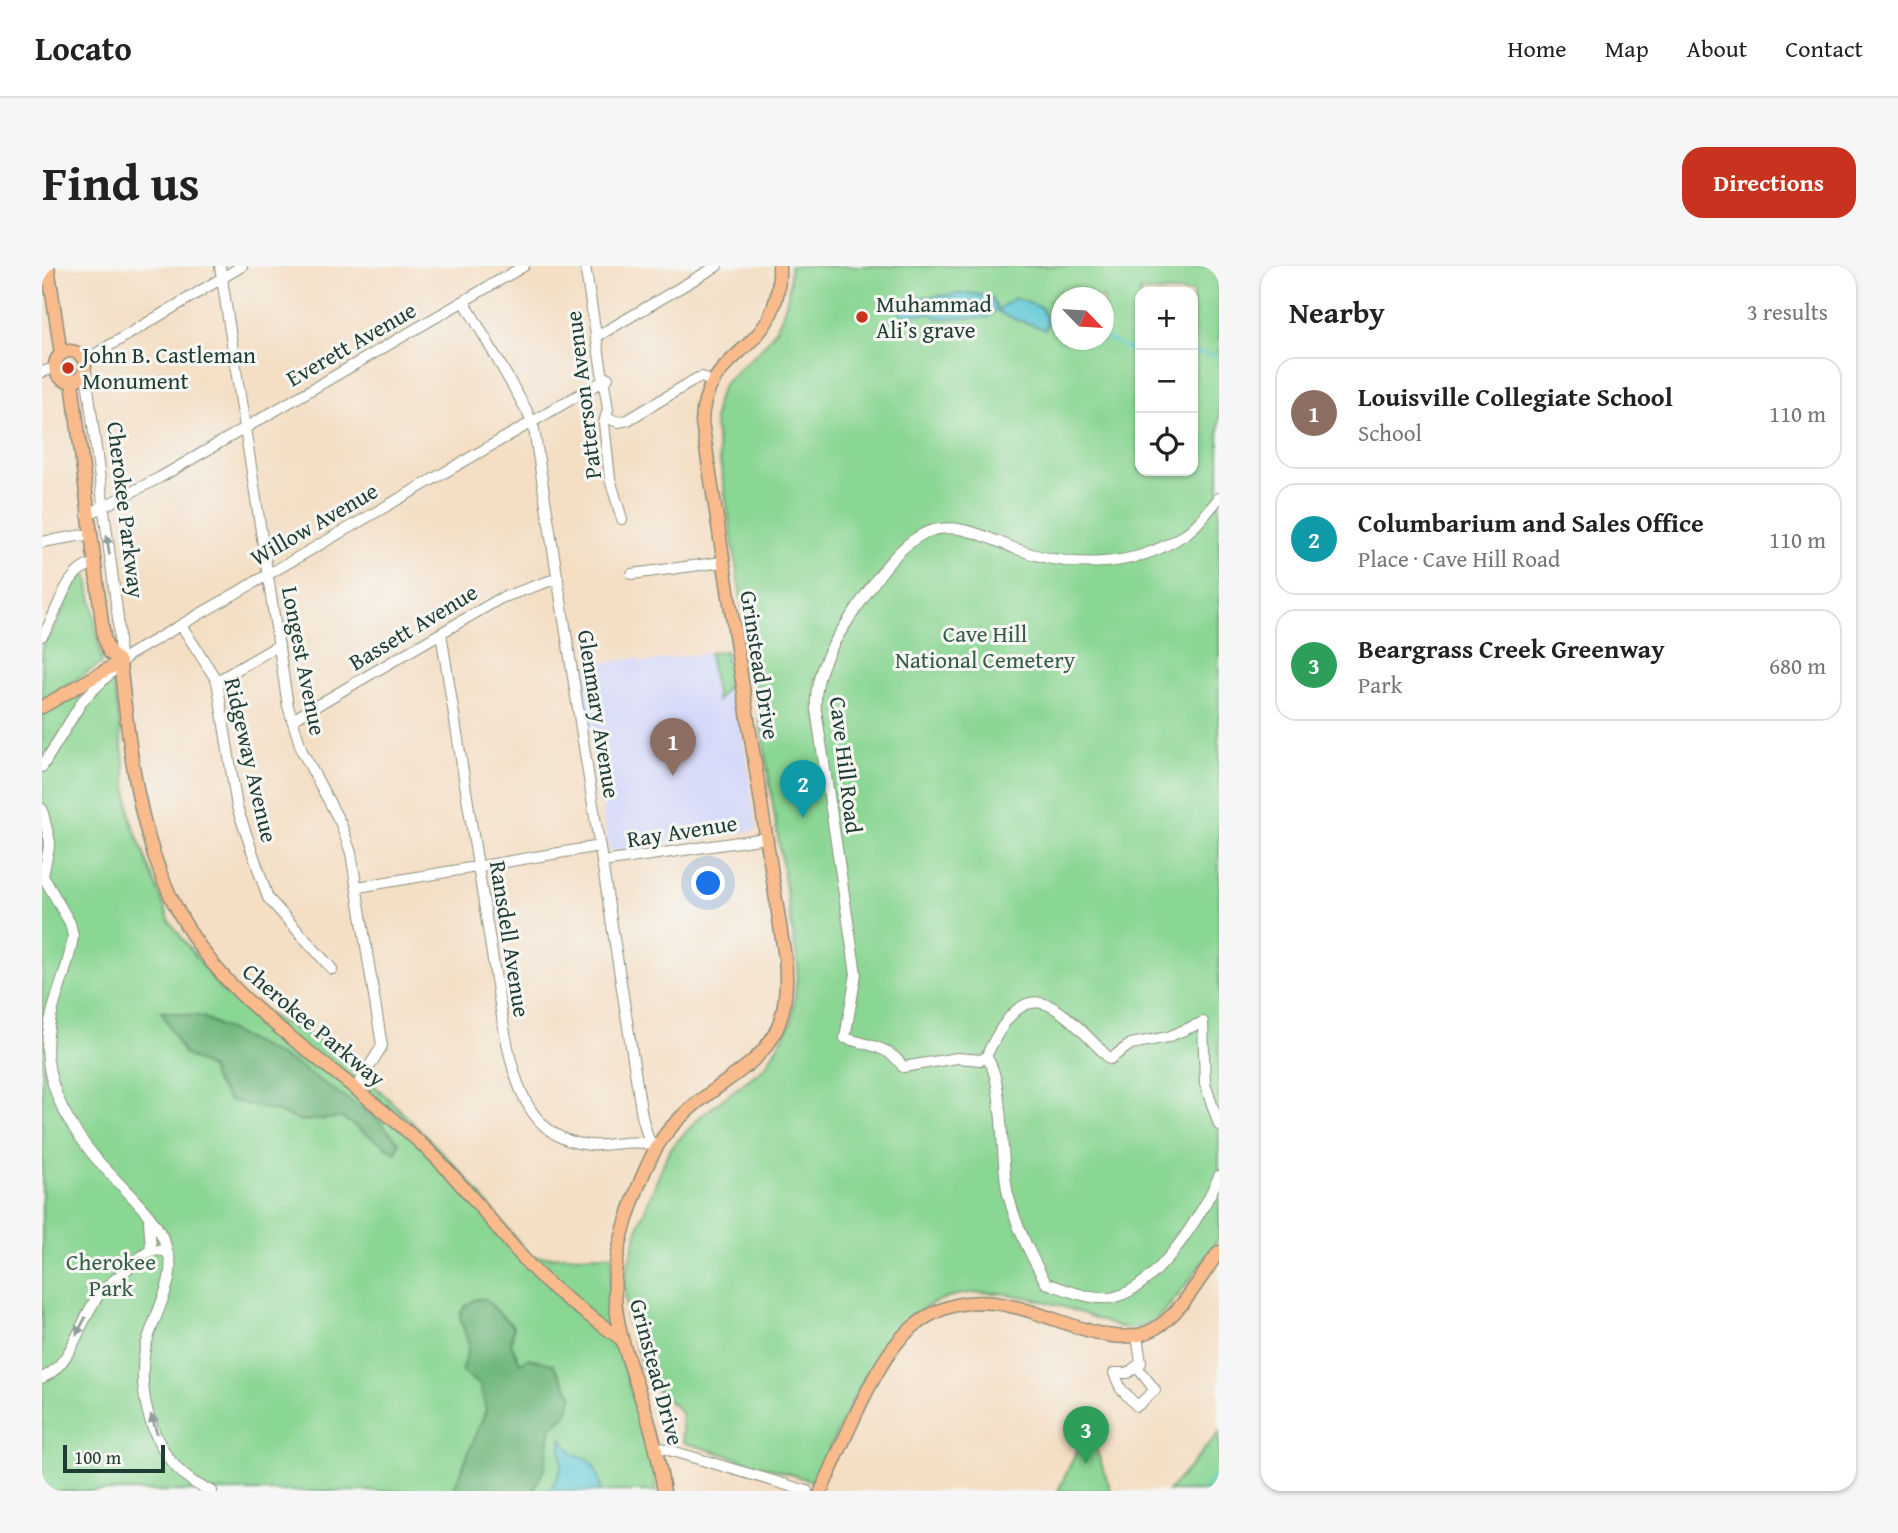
<!DOCTYPE html>
<meta charset="utf-8">
<style>
:root{--surface:#fff;--page:#f6f6f6;--text:#222;--muted:#767676;--line:#e0e0e0;--accent:#c8321e}
body{margin:0;font-family:"Gentium Book Plus",serif;background:var(--page);color:var(--text)}
.controls{position:absolute;right:21px;top:21px;display:grid;overflow:hidden;border-radius:14px;box-shadow:0 2px 5px #0004}
.controls button{width:63px;height:63px;display:grid;place-items:center;padding:0;border:0;border-bottom:2px solid var(--line);background:var(--surface);color:var(--text);font:35px sans-serif}
.compass{position:absolute;left:1009px;top:21px;width:63px;height:63px;border-radius:50%;background:var(--surface);box-shadow:0 2px 5px #0004;rotate:115deg}
.scale{position:absolute;left:21px;bottom:18px;width:102px;box-sizing:border-box;padding-left:7px;border:4px solid #1f3d34;border-top:0;font-size:19px;line-height:24px;white-space:nowrap;color:#1f3d34;-webkit-text-stroke:5px #f6f6f2;paint-order:stroke}
.you{position:absolute;left:667px;top:618px;width:24px;height:24px;margin:-18px;border:5px solid #fff;border-radius:50%;background:#1a73e8;box-shadow:0 0 0 10px #1a73e833}
.badge{display:grid;place-items:center;width:46px;height:46px;border-radius:50%;background:var(--accent);color:#fff;font-size:23px;font-weight:700}
.pin{position:absolute;translate:-50% -58px;filter:drop-shadow(0 2px 4px #0008)}
.pin::after{content:'';position:absolute;top:37px;width:24px;height:21px;background:inherit;clip-path:polygon(0 0,100% 0,50% 100%)}
.list{margin:0;padding:0;list-style:none}
h2{display:flex;justify-content:space-between;align-items:center;height:91px;margin:0;padding:0 28px;font-size:30px}
h2 small{font-size:23px;font-weight:400;color:var(--muted)}
.list li{display:grid;grid-template-columns:46px 1fr auto;gap:21px;align-items:center;box-sizing:border-box;height:112px;margin:0 14px 14px;padding:0 14px;border:2px solid var(--line);border-radius:21px}
.list b{display:block;font-size:26px;white-space:nowrap}
.list p{margin:0;font-size:23px;white-space:nowrap;color:var(--muted)}
.list em{font-size:23px;font-style:normal;color:var(--muted)}
.icon{flex:none;width:38px;height:38px;fill:none;stroke:currentColor;stroke-width:2;stroke-linecap:round;stroke-linejoin:round}
.map{position:relative;flex:none;width:1177px;height:1225px;overflow:hidden;border-radius:21px}
header{display:flex;align-items:center;gap:42px;box-sizing:border-box;height:98px;padding:0 35px;background:var(--surface);border-bottom:2px solid var(--line)}
header strong{font-size:33px}
nav{display:flex;gap:38px;margin-inline-start:auto;font-size:24px}
.intro{display:flex;align-items:center;justify-content:space-between;box-sizing:border-box;height:168px;padding:0 42px}
h1{margin:0;font-size:49px}
.button{padding:18px 32px;border-radius:21px;background:var(--accent);color:#fff;font-size:24px;font-weight:700}
main{display:flex;gap:42px;padding:0 42px}
aside{flex:1;background:var(--surface);border-radius:21px;box-shadow:0 2px 5px #0004}
.map>svg:first-child{display:block}
</style>
<header>
<strong>Locato</strong>
<nav><a>Home</a><a>Map</a><a>About</a><a>Contact</a></nav>
</header>
<div class="intro"><h1>Find us</h1><a class="button">Directions</a></div>
<main>
<div class="map">
<svg width="1177" height="1225" viewBox="0 0 1177 1225">
<rect width="100%" height="100%" fill="#f6f6f2"/>
<filter id="ink" filterUnits="userSpaceOnUse"><feTurbulence type="fractalNoise" baseFrequency=".0143" numOctaves="2"/><feDisplacementMap in="SourceGraphic" scale="14" xChannelSelector="R" yChannelSelector="G"/><feConvolveMatrix kernelMatrix="1 2 1 2 8 2 1 2 1" color-interpolation-filters="sRGB"/></filter>
<filter id="wash" filterUnits="userSpaceOnUse"><feTurbulence type="fractalNoise" baseFrequency=".00686" numOctaves="4" result="noise"/><feDisplacementMap in="SourceGraphic" scale="28" xChannelSelector="R" yChannelSelector="G"/><feGaussianBlur stdDeviation="1.57" result="paint"/><feColorMatrix in="noise" values="0 0 0 0 0 0 0 0 0 0 0 0 0 0 0 0 0 1.4 0 .05"/><feComposite in="paint" operator="in"/></filter>
<g filter="url(#wash)">
<rect width="100%" height="100%" fill="#f4dec4"/>
<!-- built -->
<path fill="#d4d8f9" d="M687 383 715 564 567 586 538 400 597 392 599 397Z"/>
<!-- green -->
<path fill="#8ad693" stroke="#548a64" stroke-width="2" fill-rule="evenodd" d="M748 0H1177V972C1159 996 1132 1043 1106 1058 1087 1069 1063 1056 1045 1049 861 982 843 1073 771 1215L641 1176 639 1146 604 1114 584 1049 583 1010 598 956 627 884 659 850 723 801 750 755 756 701 672 156C675 115 686 114 713 89 739 65 749 35 748 0ZM1098 26H1151V205H1098ZM1020 32H1062V74H1020Z
M41 308 46 312 60 397 0 435V379L16 356 36 311Z
M683 385 688 416 675 435 667 387Z
M71 409 89 554 128 656 180 725 292 782 355 841 422 909 489 991 570 989C561 1075 601 1142 615 1225H0V447L34 430H49Z
M1044 1166 1050 1171 1069 1225H1016Z
M1177 1167V1225H1126Z"/>
<!-- forest -->
<path fill="#6fb77d" stroke="#477a58" stroke-width="2" d="M119 745 161 751 255 799 335 853 357 876 354 887 300 852 259 855 233 845 187 834 171 813 169 803 142 788Z
M434 1033H443L472 1061 469 1077 478 1097 487 1092 511 1098 531 1130 523 1150 509 1162 502 1204 491 1225H411L444 1144 438 1119 420 1106C422 1098 427 1085 426 1077 422 1055 407 1048 434 1033Z"/>
<!-- water -->
<path fill="#5cc7d5" stroke="#3e8284" stroke-width="2" d="M927 27 949 31 956 44 972 32 999 41 1006 55 1003 64C996 58 968 55 954 44L945 52H896L889 48 861 49 855 44 857 37 865 33Z
M519 1172 533 1190 545 1192C554 1201 558 1212 558 1225H508L519 1203Z"/>
<g fill="none" stroke-linecap="round" stroke-linejoin="round">
<!-- stream -->
<path stroke="#5cc7d5" stroke-width="2" d="M1062 71 1098 89
M1151 87 1175 89
M1161 1225 1177 1204"/>
</g>
</g>
<g filter="url(#ink)">
<g fill="none" stroke-linecap="round" stroke-linejoin="round">
<defs>
<path id="minor" d="M178 0 246 440 260 485 299 558 309 587 340 780 314 822
M543 0 566 143 562 157 568 213 580 253
M422 35 485 145 492 163 600 850 606 872 613 882
M554 71 675 0
M42 95 200 0
M43 98 76 352 78 396
M0 106 12 102
M566 152 576 156 586 154 654 113 660 111 669 116
M45 249 117 212 482 0
M0 276 48 268
M590 308 681 296
M139 359 175 415 195 541 226 632 290 703
M399 367 460 751C470 804 481 874 548 879 570 881 592 871 613 881
M0 370C17 348 21 305 51 298
M175 415 237 379
M250 454 459 332 516 312
M0 501 41 434 87 389 566 112
M0 543 8 576 1 610 28 657 31 670C26 713 0 750 6 795 10 829 30 863 52 890 72 915 122 955 125 986
M561 596 724 572
M316 621 558 580
M944 791 939 794 915 792 861 801C848 780 825 779 803 772L814 708 774 444C771 406 793 373 814 343 832 317 852 283 881 268 912 253 943 271 972 282 1026 303 1091 303 1140 270 1155 261 1166 245 1177 232
M944 791C963 811 958 897 966 928 974 960 988 988 1004 1017 1023 1023 1047 1034 1067 1032 1112 1027 1161 948 1177 910
M944 791C986 698 1016 741 1068 793L1089 778 1126 771 1161 756 1163 818 1177 859
M107 954 109 984
M1095 1069 1099 1097 1086 1107H1072L1079 1123 1095 1140 1113 1124 1095 1101
M0 1112C28 1100 37 1060 52 1036 61 1022 75 1012 88 1001 101 990 106 980 125 986 139 1008 107 1058 103 1084 93 1135 117 1208 170 1225
M613 1180 765 1225"/>
<path id="major" d="M6 0 19 88
M13 100a15 15 0 1 1 30 0a15 15 0 1 1-30 0Z
M30 115 62 372 67 386 78 396C93 533 104 647 216 744 272 793 333 834 387 885 426 922 456 966 492 1004 518 1031 550 1051 579 1073
M0 441 78 396
M622 1225C618 1202 614 1179 607 1157 593 1108 569 1061 573 1008 576 971 602 893 626 865 683 798 754 804 743 692L660 156C662 79 741 91 737 0
M779 1225C799 1183 830 1102 861 1070 950 981 1046 1101 1112 1063 1140 1047 1158 1011 1177 986"/>
</defs>
<!-- minor casing -->
<use href="#minor" stroke="#8a8e7c" stroke-width="12"/>
<!-- major casing -->
<use href="#major" stroke="#8a8e7c" stroke-width="15"/>
<!-- minor -->
<use href="#minor" stroke="#fff" stroke-width="10"/>
<!-- major -->
<use href="#major" stroke="#fabb8c" stroke-width="12"/>
</g>
<!-- one-way arrows -->
<defs><path id="oneway-solid" d="M-6-.8H1V-3.2L6.5 0L1 3.2V.8H-6Z" transform="scale(1.75)"/></defs>
<g fill="#8f9e9a">
<use href="#oneway-solid" transform="translate(66 279) rotate(-98)"/>
<use href="#oneway-solid" transform="translate(39 1060) rotate(118)"/>
<use href="#oneway-solid" transform="translate(112 1158) rotate(-108)"/>
</g>
</g>
<!-- markers -->
<g fill="#c8321e" stroke="#f6f6f2" stroke-width="2.5">
<circle cx="820" cy="51" r="7"/>
<circle cx="26" cy="102" r="7"/>
</g>
<g text-anchor="middle" stroke-width="6" stroke-linejoin="round" paint-order="stroke">
<!-- poi labels -->
<g font-size="23" fill="#1f3d34" stroke="#f6f6f2" text-anchor="start">
<text x="834" y="46">Muhammad<tspan x="834" dy="26">Ali’s grave</tspan></text>
<text x="40" y="97">John B. Castleman<tspan x="40" dy="26">Monument</tspan></text>
</g>
<!-- street labels -->
<g font-size="23" fill="#1f3d34" stroke="#f6f6f2">
<text transform="translate(309 78) rotate(-30)" y="8">Everett Avenue</text>
<text transform="translate(541 129) rotate(-97)" y="8">Patterson Avenue</text>
<text transform="translate(84 244) rotate(83)" y="8">Cherokee Parkway</text>
<text transform="translate(272 258) rotate(-30)" y="8">Willow Avenue</text>
<text transform="translate(371 361) rotate(-31)" y="8">Bassett Avenue</text>
<text transform="translate(262 395) rotate(79)" y="8">Longest Avenue</text>
<text transform="translate(718 399) rotate(81)" y="8">Grinstead Drive</text>
<text transform="translate(557 448) rotate(81)" y="8">Glenmary Avenue</text>
<text transform="translate(209 494) rotate(77)" y="8">Ridgeway Avenue</text>
<text transform="translate(804 499) rotate(83)" y="8">Cave Hill Road</text>
<text transform="translate(640 565) rotate(-9)" y="8">Ray Avenue</text>
<text transform="translate(468 673) rotate(81)" y="8">Ransdell Avenue</text>
<text transform="translate(272 759) rotate(40)" y="8">Cherokee Parkway</text>
<text transform="translate(615 1106) rotate(75)" y="8">Grinstead Drive</text>
</g>
<!-- park labels -->
<g font-size="23" fill="#345c47" stroke="#f6f6f2">
<text x="943" y="376">Cave Hill<tspan x="943" dy="26">National Cemetery</tspan></text>
<text x="69" y="1004">Cherokee<tspan x="69" dy="26">Park</tspan></text>
</g>
</g>
</svg>
<div class="controls">
<button>+</button>
<button>−</button>
<button><svg class="icon" aria-label="locate" viewBox="0 0 24 24"><circle cx="12" cy="12" r="6"/><path d="M12 2v4M12 18v4M2 12h4M18 12h4"/></svg></button>
</div>
<svg class="compass" viewBox="-18 -18 36 36"><path d="M0-13l5 13h-10z" fill="#e53935"/><path d="M0 13l5-13h-10z" fill="#767676"/></svg>
<div class="scale">100 m</div>
<div class="you"></div>
<div class="pin badge" style="left:631px;top:510px;background:#8d6e63">1</div>
<div class="pin badge" style="left:761px;top:552px;background:#0f9aa8">2</div>
<div class="pin badge" style="left:1044px;top:1198px;background:#2e9e5b">3</div>
</div>
<aside>
<h2>Nearby<small>3 results</small></h2>
<ul class="list">
<li><span class="badge" style="background:#8d6e63">1</span><div><b>Louisville Collegiate School</b><p>School</p></div><em>110 m</em></li>
<li><span class="badge" style="background:#0f9aa8">2</span><div><b>Columbarium and Sales Office</b><p>Place · Cave Hill Road</p></div><em>110 m</em></li>
<li><span class="badge" style="background:#2e9e5b">3</span><div><b>Beargrass Creek Greenway</b><p>Park</p></div><em>680 m</em></li>
</ul>
</aside>
</main>
